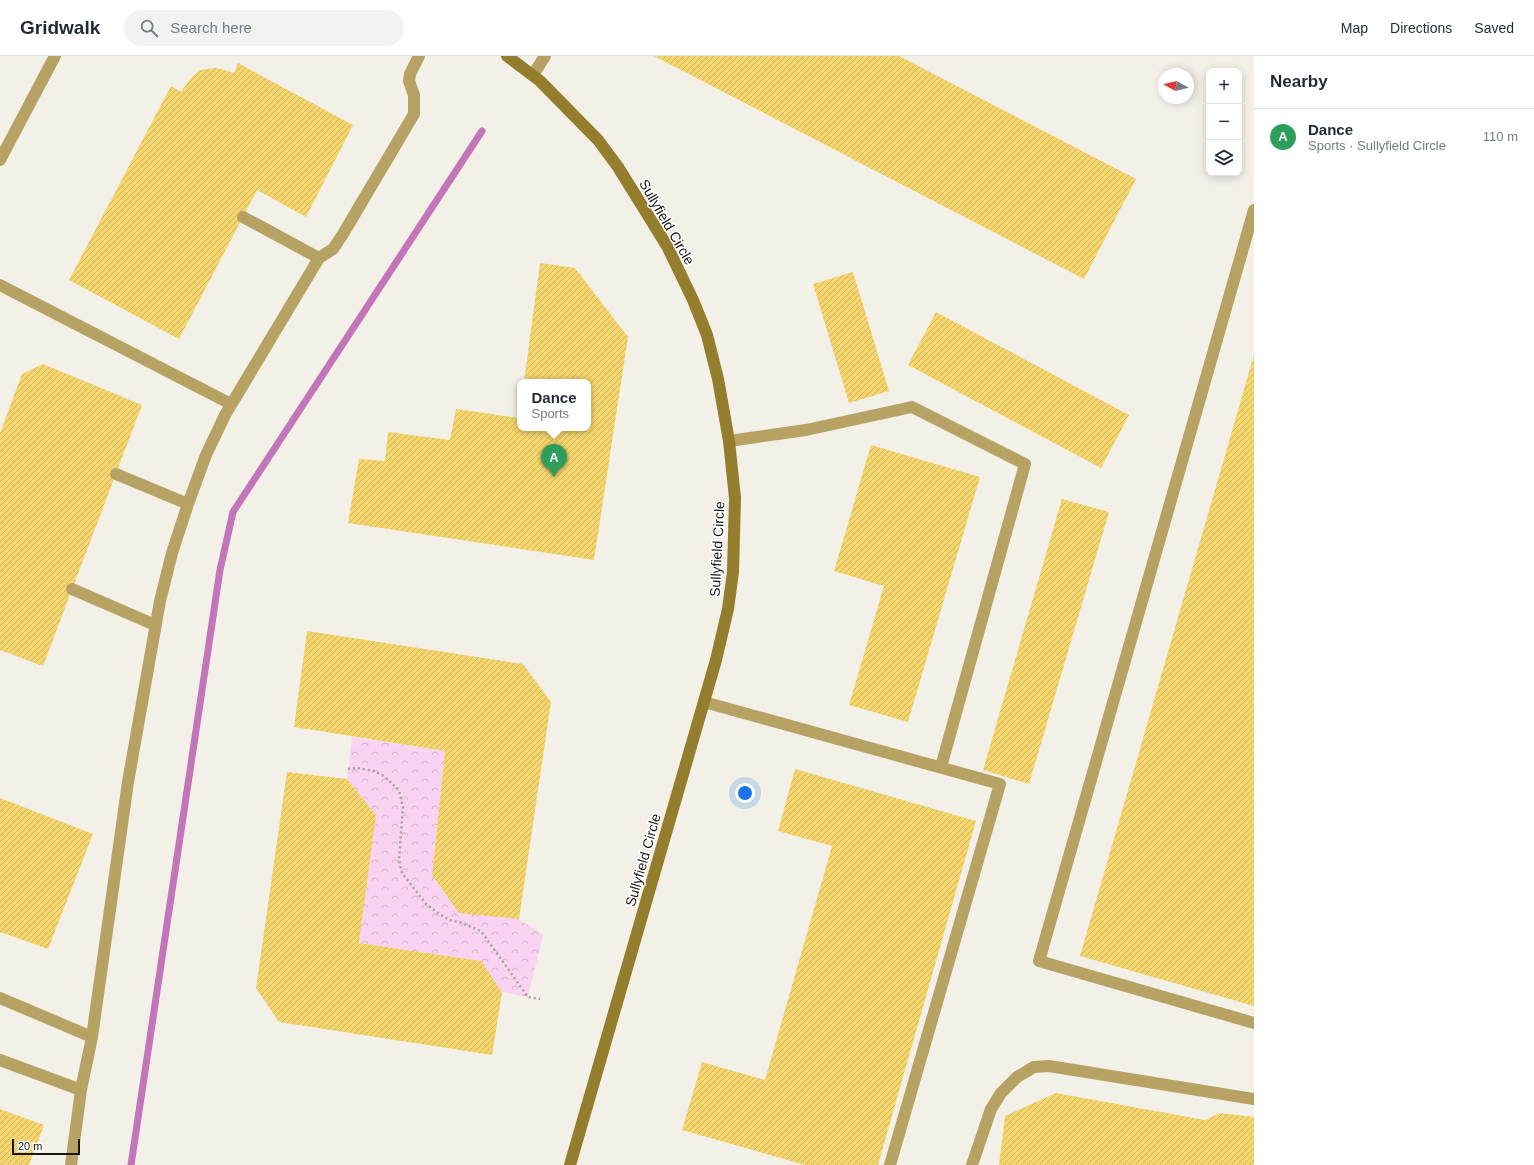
<!DOCTYPE html>
<meta charset="utf-8">
<style>
:root{--surface:#fff;--page:#f2f2f3;--text:#1f2937;--muted:#747a83;--line:#e0e1e3;--accent:#0f766e}
body{margin:0;font-family:Arial,sans-serif;background:var(--page);color:var(--text)}
.controls{position:absolute;right:12px;top:12px;display:grid;overflow:hidden;border-radius:8px;box-shadow:0 2px 10px #0003}
.controls button{width:36px;height:36px;display:grid;place-items:center;padding:0;border:0;border-bottom:1px solid var(--line);background:var(--surface);color:var(--text);font:20px sans-serif}
.compass{position:absolute;left:1158px;top:12px;width:36px;height:36px;border-radius:50%;background:var(--surface);box-shadow:0 2px 10px #0003;rotate:278deg}
.scale{position:absolute;left:12px;bottom:10px;width:68px;box-sizing:border-box;padding-left:4px;border:2px solid #171613;border-top:0;font-size:11px;line-height:14px;white-space:nowrap;color:#171613;-webkit-text-stroke:3px #fff;paint-order:stroke}
.you{position:absolute;left:745px;top:737px;width:14px;height:14px;margin:-10px;border:3px solid #fff;border-radius:50%;background:#1a73e8;box-shadow:0 0 0 6px #1a73e833}
.badge{display:grid;place-items:center;width:26px;height:26px;border-radius:50%;background:var(--accent);color:#fff;font-size:13px;font-weight:700}
.pin{position:absolute;translate:-50% -33px;filter:drop-shadow(0 1px 2px #0008)}
.pin::after{content:'';position:absolute;top:21px;width:14px;height:12px;background:inherit;clip-path:polygon(0 0,100% 0,50% 100%)}
.popup{position:absolute;left:517px;top:323px;width:74px;height:52px;box-sizing:border-box;display:grid;place-content:center;border-radius:8px;background:var(--surface);filter:drop-shadow(0 1px 3px #0005);font-size:13px;white-space:nowrap;color:var(--muted)}
.popup b{font-size:15px;color:var(--text)}
.popup::after{content:'';position:absolute;left:50%;top:100%;margin-left:-8px;border:8px solid transparent;border-top-color:var(--surface)}
.list{margin:0;padding:0;list-style:none}
h2{display:flex;justify-content:space-between;align-items:center;height:52px;margin:0;padding:0 16px;font-size:17px}
h2 small{font-size:13px;font-weight:400;color:var(--muted)}
.list li{display:grid;grid-template-columns:26px 1fr auto;gap:12px;align-items:center;box-sizing:border-box;height:56px;padding:0 16px;border-top:1px solid var(--line)}
.list b{display:block;font-size:15px;white-space:nowrap}
.list p{margin:0;font-size:13px;white-space:nowrap;color:var(--muted)}
.list em{font-size:13px;font-style:normal;color:var(--muted)}
.icon{flex:none;width:22px;height:22px;fill:none;stroke:currentColor;stroke-width:2;stroke-linecap:round;stroke-linejoin:round}
.map{position:relative;flex:none;width:1254px;height:1109px;overflow:hidden}
header{display:flex;align-items:center;gap:24px;box-sizing:border-box;height:56px;padding:0 20px;background:var(--surface);border-bottom:1px solid var(--line)}
header strong{font-size:19px}
nav{display:flex;gap:22px;margin-inline-start:auto;font-size:14px}
.search{width:280px;height:36px;background:var(--page);display:flex;align-items:center;gap:10px;box-sizing:border-box;padding:0 14px;border-radius:22px;color:var(--muted);font-size:15px}
main{display:flex}
aside{flex:1;background:var(--surface)}
.map>svg:first-child{display:block}
</style>
<header>
<strong>Gridwalk</strong>
<div class="search"><svg class="icon" aria-label="search" viewBox="0 0 24 24"><circle cx="10" cy="10" r="6"/><path d="M15 15l6 6"/></svg>Search here</div>
<nav><a>Map</a><a>Directions</a><a>Saved</a></nav>
</header>
<main>
<div class="map">
<svg width="1254" height="1109" viewBox="0 0 1254 1109">
<defs>
<pattern id="park-crowns" width="20" height="18" patternUnits="userSpaceOnUse"><rect width="20" height="18" fill="#fad3f3"/><path d="M2 6a3 3 0 1 1 6 0M12 15a3 3 0 1 1 6 0" fill="none" stroke="#d6b4cf"/></pattern>
<pattern id="building-hatch" width="6" height="6" patternUnits="userSpaceOnUse"><rect width="6" height="6" fill="#f4d56d"/><path d="M-1 1l2-2M0 6l6-6M5 7l2-2" fill="none" stroke="#d0b65e"/></pattern>
</defs>
<rect width="100%" height="100%" fill="#f2f0e7"/>
<!-- park -->
<path fill="url(#park-crowns)" d="M352 681 445 695 432 819 457 853 519 863 543 879 528 941 502 936 481 905 359 887 376 759 347 723Z"/>
<g fill="none" stroke-linecap="round" stroke-linejoin="round">
<!-- stream -->
<path stroke="#c275b8" stroke-width="7" d="M131 1109 220 514 233 456 482 75"/>
</g>
<!-- building -->
<path fill="url(#building-hatch)" d="M654 0H899L1136 123 1084 223Z
M238 7 353 69 306 161 257 134 179 283 69 224 171 30 181 36 190 23 200 14 215 12 225 14 234 17Z
M540 207 575 212 628 281 594 504 348 467 359 403 385 405 388 376 450 384 456 353 519 362 520 359V372H588V326H524Z
M853 216 889 335 849 347 813 228Z
M936 256 1129 359 1101 412 908 309Z
M1254 299V950L1080 900Z
M43 308 142 349 43 610 0 594V377L22 318Z
M871 389 980 421 908 666 849 649 884 530 834 515Z
M1062 443 1109 456 1029 728 983 714Z
M307 575 523 608 551 646 519 863 459 857 432 819 445 695 294 671Z
M795 713 976 765 878 1109H805L682 1074 702 1006 765 1024 832 790 778 775Z
M287 716 347 723 376 759 359 887 481 905 502 936 492 999 279 966 256 932Z
M0 742 93 778 48 893 0 876Z
M1056 1037 1205 1064 1220 1057 1254 1061V1109H999L1005 1060Z
M0 1053 44 1069 29 1109H0Z"/>
<g fill="none" stroke-linecap="round" stroke-linejoin="round">
<!-- path -->
<path stroke="#a2a19a" stroke-width="2.5" stroke-dasharray="2 3" stroke-linecap="butt" d="M348 713 357 712 374 715 384 720 399 734 403 751 399 804 402 817 426 848 438 857 449 864 459 866 481 875 528 941 540 943"/>
<!-- lane -->
<path stroke="#b6a364" stroke-width="12" d="M533 19 545 0
M1254 154 1039 905 1254 967
M243 161 319 202
M0 229 231 348
M729 385 806 374 912 351 1025 408 941 711
M116 418 188 448
M72 533 155 569
M704 646 1000 728 890 1109
M0 942 92 981
M0 1004 81 1034
M71 1109 81 1034 92 981 128 726 160 545 172 497 188 448 206 399 225 359 319 202 333 193 343 178 414 58V39L409 25 410 18 419 0
M972 1109 991 1053 1001 1037 1017 1021 1034 1011 1049 1010 1254 1043"/>
<!-- street -->
<path stroke="#b6a364" stroke-width="12" d="M0 104 55 0"/>
<!-- secondary -->
<path stroke="#947d2c" stroke-width="12" d="M507 0 540 25 598 84 618 111 667 190 693 244 707 279 718 323 729 385 735 442 733 516 728 553 716 604 570 1109"/>
</g>
<g text-anchor="middle" stroke-width="3" stroke-linejoin="round" paint-order="stroke">
<!-- street labels -->
<g font-size="14" fill="#171613" stroke="#fff">
<text transform="translate(667 166) rotate(60)" y="5">Sullyfield Circle</text>
<text transform="translate(717 493) rotate(-87)" y="5">Sullyfield Circle</text>
<text transform="translate(643 804) rotate(-74)" y="5">Sullyfield Circle</text>
</g>
</g>
</svg>
<div class="controls">
<button>+</button>
<button>−</button>
<button><svg class="icon" aria-label="layers" viewBox="0 0 24 24"><path d="M12 4l9 5-9 5-9-5zM3 14l9 5 9-5"/></svg></button>
</div>
<svg class="compass" viewBox="-18 -18 36 36"><path d="M0-13l5 13h-10z" fill="#e53935"/><path d="M0 13l5-13h-10z" fill="#747a83"/></svg>
<div class="scale">20 m</div>
<div class="you"></div>
<div class="pin badge" style="left:554px;top:421px;background:#2e9e5b">A</div>
<div class="popup"><b>Dance</b>Sports</div>
</div>
<aside>
<h2>Nearby<small></small></h2>
<ul class="list">
<li><span class="badge" style="background:#2e9e5b">A</span><div><b>Dance</b><p>Sports · Sullyfield Circle</p></div><em>110 m</em></li>
</ul>
</aside>
</main>
